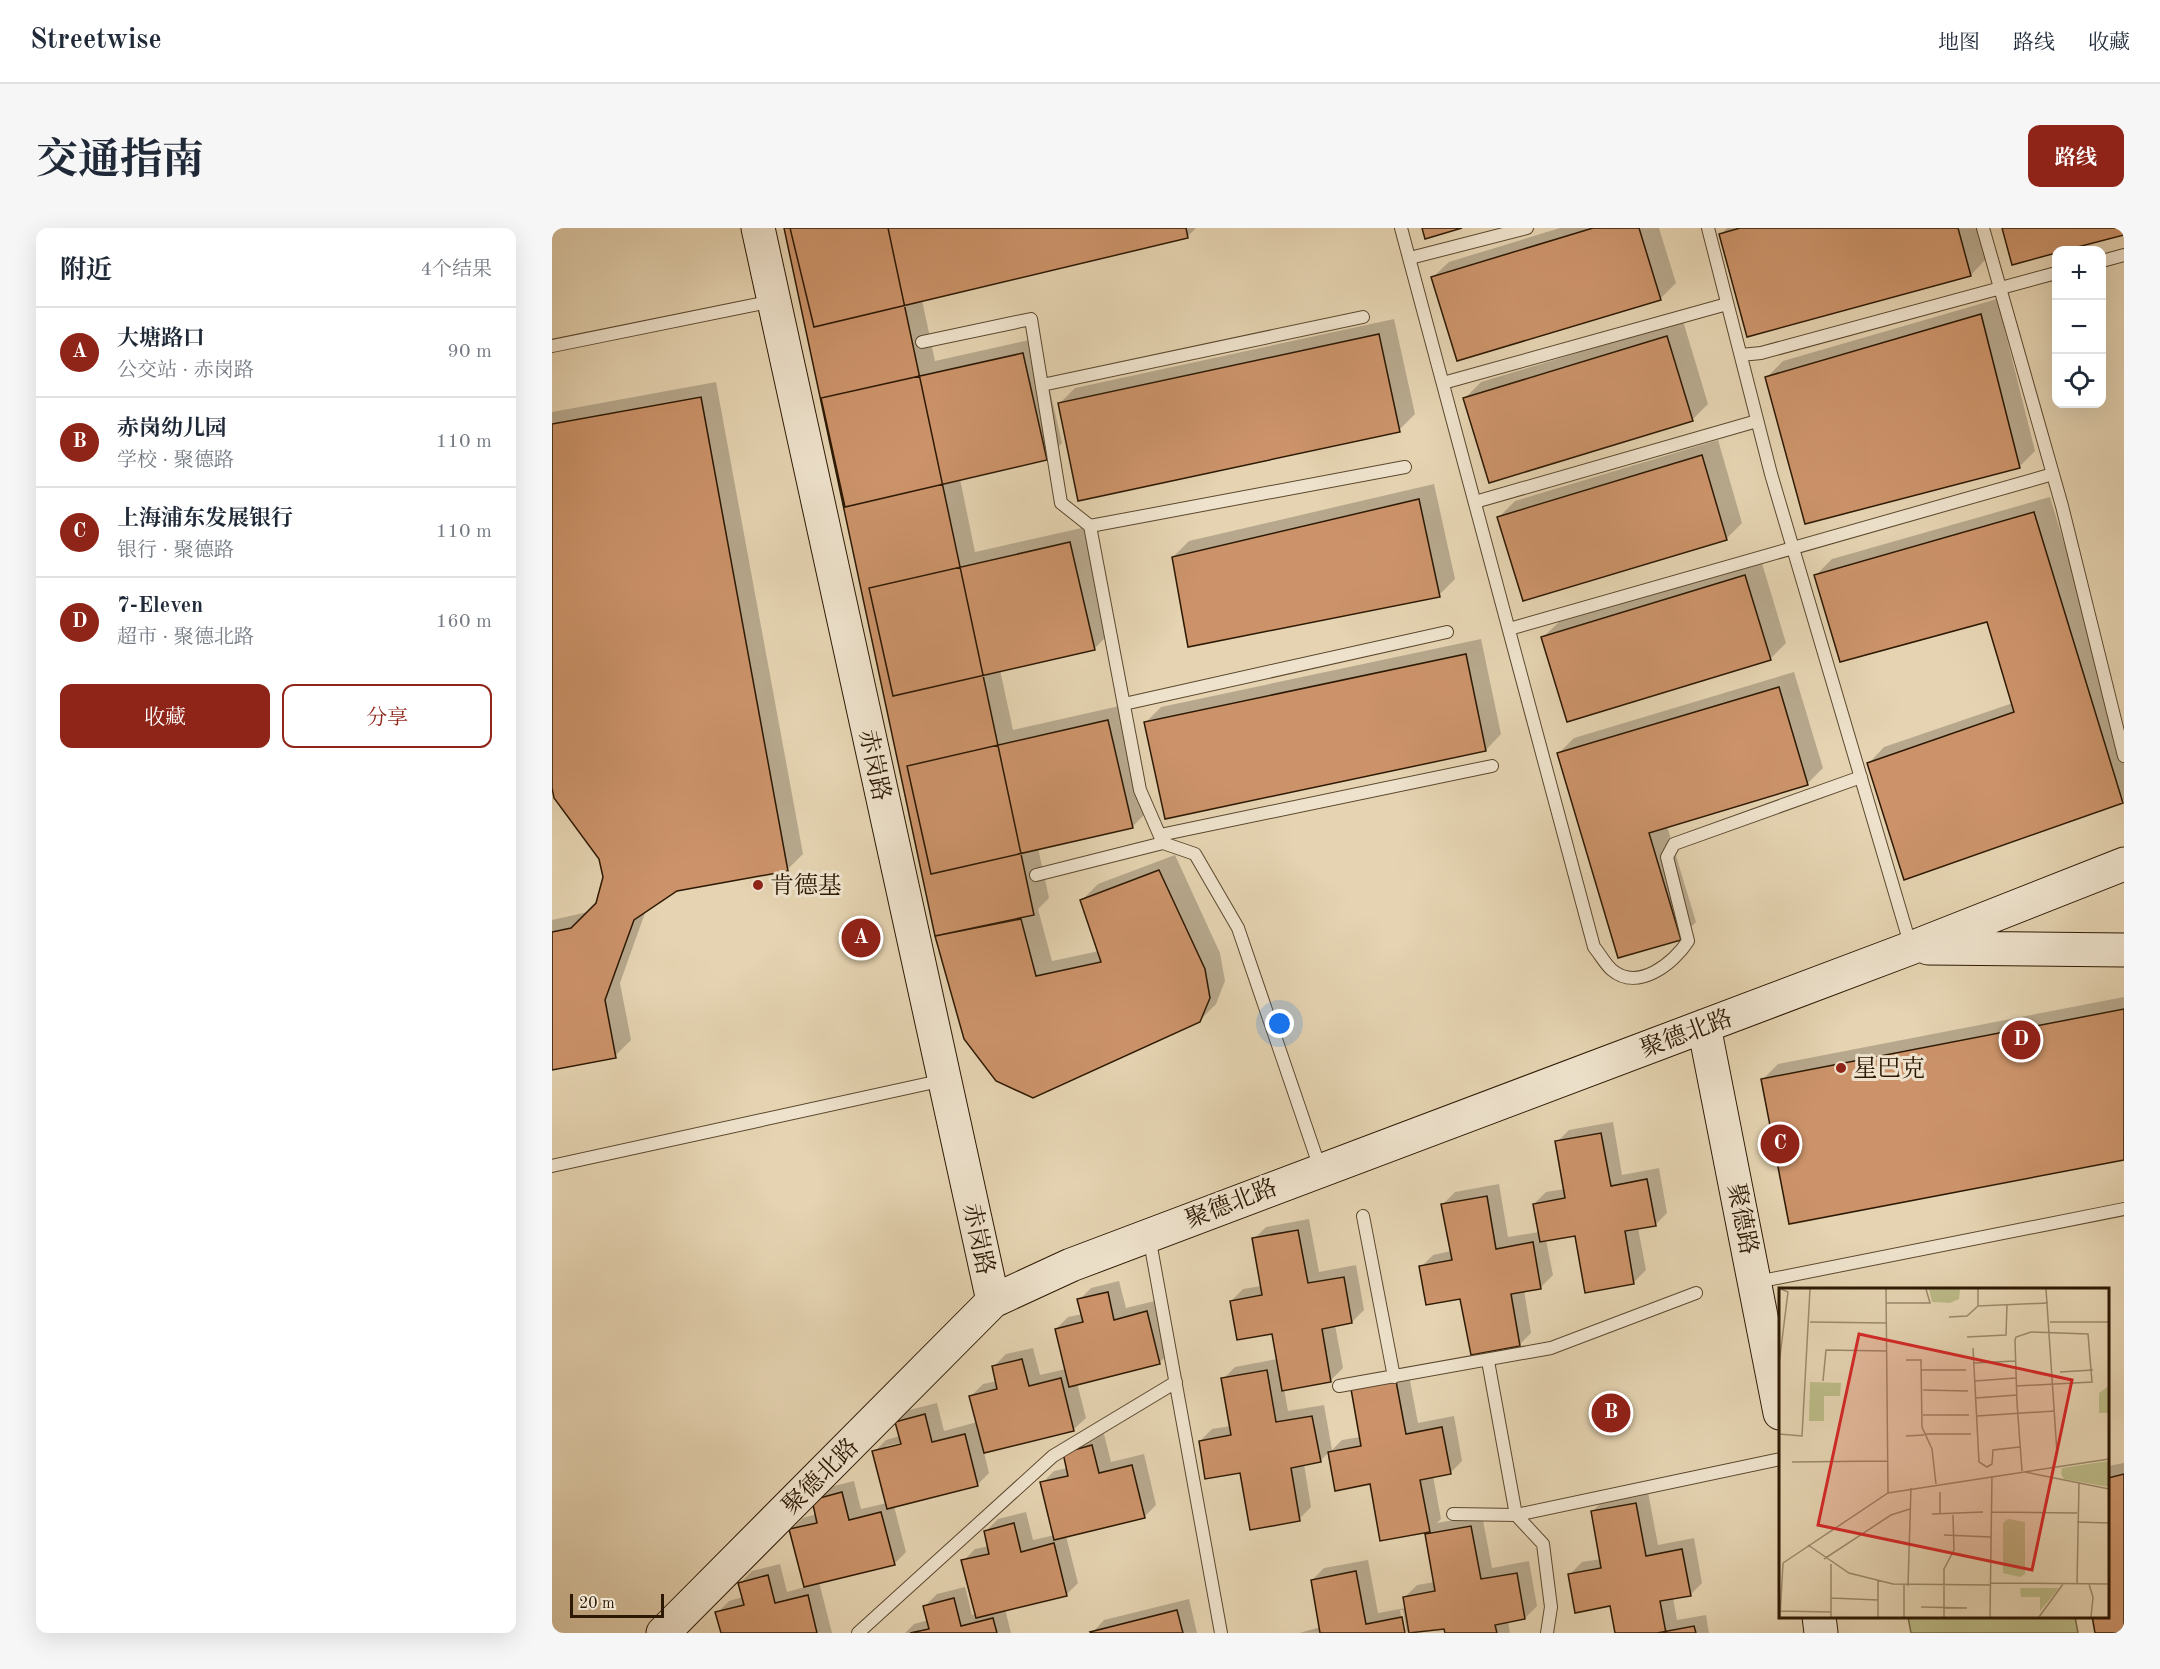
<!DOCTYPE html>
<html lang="zh">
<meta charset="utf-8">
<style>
:root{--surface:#fff;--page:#f6f6f7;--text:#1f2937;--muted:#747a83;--line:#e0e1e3;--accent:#8f2418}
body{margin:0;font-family:"Old Standard TT","Noto Serif SC",serif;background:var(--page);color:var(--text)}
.controls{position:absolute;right:18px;top:18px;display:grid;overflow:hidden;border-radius:12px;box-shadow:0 6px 24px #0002}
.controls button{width:54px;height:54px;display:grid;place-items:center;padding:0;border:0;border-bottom:2px solid var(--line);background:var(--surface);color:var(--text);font:30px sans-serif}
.scale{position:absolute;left:18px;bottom:15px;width:94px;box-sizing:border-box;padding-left:6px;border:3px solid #2d1903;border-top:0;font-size:16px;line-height:21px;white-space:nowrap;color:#2d1903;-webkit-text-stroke:4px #eee2cc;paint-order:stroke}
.you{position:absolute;left:728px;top:796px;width:21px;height:21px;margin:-15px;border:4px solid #fff;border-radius:50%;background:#1a73e8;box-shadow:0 0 0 9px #1a73e833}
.badge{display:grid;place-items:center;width:39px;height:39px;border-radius:50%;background:var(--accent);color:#fff;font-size:20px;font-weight:700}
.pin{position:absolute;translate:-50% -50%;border:3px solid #fff;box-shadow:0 2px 6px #0006}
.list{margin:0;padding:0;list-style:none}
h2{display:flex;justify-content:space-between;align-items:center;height:78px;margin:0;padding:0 24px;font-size:26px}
h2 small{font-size:20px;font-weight:400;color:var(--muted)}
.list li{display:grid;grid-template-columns:39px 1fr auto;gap:18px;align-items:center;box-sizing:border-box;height:90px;padding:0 24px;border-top:2px solid var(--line)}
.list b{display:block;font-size:22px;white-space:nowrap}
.list p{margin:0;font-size:20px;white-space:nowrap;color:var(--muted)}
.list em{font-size:20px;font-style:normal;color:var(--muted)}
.actions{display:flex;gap:12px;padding:18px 24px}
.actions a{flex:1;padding:14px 0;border:2px solid var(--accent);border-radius:12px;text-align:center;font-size:21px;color:var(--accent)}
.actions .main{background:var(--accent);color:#fff}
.icon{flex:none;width:33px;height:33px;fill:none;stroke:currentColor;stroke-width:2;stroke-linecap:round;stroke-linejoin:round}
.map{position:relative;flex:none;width:1572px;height:1405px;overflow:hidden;border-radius:12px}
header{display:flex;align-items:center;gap:36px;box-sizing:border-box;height:84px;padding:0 30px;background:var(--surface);border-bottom:2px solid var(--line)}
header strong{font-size:28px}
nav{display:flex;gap:33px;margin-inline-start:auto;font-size:21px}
.intro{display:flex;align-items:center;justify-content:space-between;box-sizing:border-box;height:144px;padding:0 36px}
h1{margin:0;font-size:42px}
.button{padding:15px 27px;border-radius:12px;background:var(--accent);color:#fff;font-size:21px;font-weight:700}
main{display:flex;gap:36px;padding:0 36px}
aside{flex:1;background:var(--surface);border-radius:12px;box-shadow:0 6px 24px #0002}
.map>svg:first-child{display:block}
</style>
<header>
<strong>Streetwise</strong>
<nav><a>地图</a><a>路线</a><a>收藏</a></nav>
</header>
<div class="intro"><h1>交通指南</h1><a class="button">路线</a></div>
<main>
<aside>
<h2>附近<small>4个结果</small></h2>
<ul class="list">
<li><span class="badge">A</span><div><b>大塘路口</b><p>公交站 · 赤岗路</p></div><em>90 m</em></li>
<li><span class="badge">B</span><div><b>赤岗幼儿园</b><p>学校 · 聚德路</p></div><em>110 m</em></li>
<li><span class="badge">C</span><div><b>上海浦东发展银行</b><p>银行 · 聚德路</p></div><em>110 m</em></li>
<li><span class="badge">D</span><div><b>7-Eleven</b><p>超市 · 聚德北路</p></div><em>160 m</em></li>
</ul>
<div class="actions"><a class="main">收藏</a><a>分享</a></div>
</aside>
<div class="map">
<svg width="1572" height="1405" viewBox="0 0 1572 1405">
<rect width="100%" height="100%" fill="#e5d3b1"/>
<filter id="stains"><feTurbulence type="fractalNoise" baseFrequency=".00333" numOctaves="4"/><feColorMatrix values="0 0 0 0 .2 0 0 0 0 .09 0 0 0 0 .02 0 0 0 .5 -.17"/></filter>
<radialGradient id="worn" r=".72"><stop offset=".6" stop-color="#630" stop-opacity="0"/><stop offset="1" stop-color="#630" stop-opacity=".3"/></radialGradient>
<!-- green -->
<path fill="#bbba87" stroke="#746a45" stroke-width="1.5" d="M1356 1389H1523L1526 1405H1359Z"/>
<!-- shadow -->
<path fill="#0003" fill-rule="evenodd" d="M234 0H644L635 9 370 72 383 133 486 110 510 215 494 231 408 251 423 324 534 299 558 405 542 421 448 442 461 502 572 477 596 583 580 599 486 620 497 670 486 681 500 733 547 723 530 672 546 656 623 627 668 725 673 753 664 776 647 793 481 869 385 708Z
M1008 0H1107L1124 55 1108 71 881 49 897 34Z
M1175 0H1426L1434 31 1419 47 1169 6Z
M1445 71 1483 223 1467 239 1215 149 1231 133Z
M842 91 863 186 847 202 507 176 523 160Z
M1131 93 1156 176 1140 192 913 170 929 154Z
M164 154 251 626 235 642 124 662 94 682 68 755 79 812 63 828 0 841V692L36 684 45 675 52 649 49 631 0 552V184Z
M1166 212 1190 295 1175 310 972 371 947 289 963 273Z
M882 256 903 351 887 367 621 329 637 313Z
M1498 269 1572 513V572L1570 574 1317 535 1332 519 1461 475 1436 393 1264 347 1280 331Z
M1209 332 1234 415 1218 431 991 409 1007 394Z
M929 411 949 506 934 522 594 494 609 479Z
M1242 444 1271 540 1255 556 1115 598 1144 694 1128 710 1006 526 1022 510Z
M1572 769V930L1210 852 1226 836Z
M1061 894 1070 947 1107 940 1115 985 1103 997 1086 1000 1094 1042 1082 1054 1024 1006 994 1012 1001 1047 989 1059 972 1062 979 1105 967 1117 869 1039 881 1027 899 1023 891 976 903 964 947 956 956 1009 987 1004 982 976 994 964 1013 961 1005 914 1017 902Z
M757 991 767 1044 804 1037 812 1082 800 1094 783 1097 791 1140 779 1152 732 1161 736 1183 772 1177 780 1222 790 1212 808 1209 800 1162 856 1142 866 1195 902 1188 910 1233 898 1245 881 1248 889 1291 885 1295 930 1287 940 1340 977 1333 985 1378 973 1390 956 1393 958 1405H895L894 1400 855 1405 851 1382H848L852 1405H747L769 1399 760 1352 772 1340 816 1332 826 1385 854 1380 853 1369 865 1357 883 1354 875 1307 879 1303 829 1312 819 1255 784 1261 777 1224 768 1233 752 1236 759 1279 747 1291 648 1213 660 1201 679 1198 671 1151 683 1139 725 1131 721 1104 679 1073 691 1061 710 1058 702 1011 714 999Z
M567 1053 574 1080 607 1072 619 1123 607 1135 525 1155 534 1190 522 1201 432 1224 437 1245 425 1257 342 1278 354 1324 342 1336 267 1354 280 1405H170L165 1385 177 1373 191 1369 188 1355 200 1343 228 1336 235 1364 253 1359 239 1302 251 1290 265 1286 262 1272 274 1260 302 1253 309 1281 335 1275 322 1224 334 1212 348 1208 345 1194 357 1182 385 1175 392 1203 425 1194 419 1168 431 1156 445 1153 442 1138 454 1126 481 1120 488 1147 514 1141 504 1101 516 1089 531 1086 527 1072 539 1060ZM356 1213V1216L334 1221V1218Z
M552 1206 559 1234 592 1226 604 1277 592 1289 514 1308 526 1355 514 1367 453 1381 459 1405H353L362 1396 377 1392 373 1378 385 1366 413 1359 420 1387 424 1386 411 1333 423 1321 437 1318 434 1303 446 1291 474 1284 481 1312 503 1307 490 1255 502 1243 516 1240 524 1213Z
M1572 1235V1405H1545L1541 1388H1556V1238Z
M1096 1264 1106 1317 1142 1310 1150 1355 1138 1367 1121 1370 1125 1392 1154 1387 1157 1405H1064L1059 1376 1018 1346 1030 1334 1049 1331 1040 1284 1052 1272Z
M637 1371 645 1405H540L552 1392Z"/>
<!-- building -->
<path fill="#cc936a" stroke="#2d1903" stroke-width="1.5" d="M232 0H336L482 687 383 708Z
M238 0H634L636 10 262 99Z
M870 0H910L873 11Z
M1041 0H1087L1109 72 905 133 879 49Z
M1188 0H1406L1419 48 1195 109 1167 6Z
M1450 0H1572V7L1514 22H1504V25L1460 37Z
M1429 86 1468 240 1253 296 1213 149Z
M827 106 848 204 526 273 506 175Z
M1115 108 1141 193 937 255 911 170Z
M471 125 495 232 293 279 269 170Z
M149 169 236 643 125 663 82 692 53 772 64 830 0 842V704L19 700 44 675 51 649 47 631 2 570 0 560V196Z
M1150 227 1175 312 971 373 945 289Z
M867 271 888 369 636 419 620 329Z
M1482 284 1571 575 1352 652 1315 535 1462 484 1435 394 1288 434 1262 347Z
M518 314 543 422 341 468 317 360Z
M1193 347 1219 432 1015 494 989 409Z
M914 426 934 523 613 591 592 494Z
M1227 459 1256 557 1097 605 1129 712 1066 730 1005 525Z
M556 492 581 600 379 646 355 538Z
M607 642 653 741 658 770 648 794 481 870 444 853 412 811 383 708 469 691 484 748 549 734 528 672Z
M1572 781V932L1237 996 1209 851Z
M1049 905 1059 958 1095 951 1104 998 1073 1003 1082 1056 1033 1065 1023 1008 988 1014 981 976 1013 970 1003 913Z
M935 968 944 1021 981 1014 989 1061 959 1066 968 1118 919 1127 908 1071 874 1077 867 1038 900 1032 889 976Z
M746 1002 756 1055 792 1049 800 1095 770 1101 779 1154 730 1163 720 1106 685 1112 678 1073 710 1067 700 1010Z
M556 1064 562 1092 595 1083 608 1136 517 1159 503 1101 531 1094 525 1071Z
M470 1131 477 1158 509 1150 522 1203 432 1225 417 1168 445 1161 440 1138Z
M715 1142 724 1194 760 1188 769 1234 739 1240 748 1293 698 1302 688 1245 653 1251 647 1213 679 1207 669 1150Z
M844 1153 854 1206 890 1199 899 1246 868 1252 878 1304 828 1313 818 1256 783 1263 776 1224 809 1218 799 1161Z
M373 1186 380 1214 413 1206 426 1258 335 1281 320 1223 349 1216 343 1194Z
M540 1217 547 1245 580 1237 593 1290 502 1312 488 1254 516 1248 511 1225Z
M1572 1246V1405H1543L1540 1388H1556V1250Z
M290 1264 297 1292 329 1284 343 1337 252 1359 237 1301 265 1295 260 1272Z
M1084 1275 1094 1328 1130 1321 1139 1368 1108 1373 1114 1405H1063L1058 1378 1023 1385 1016 1346 1049 1340 1039 1283Z
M462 1295 469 1324 502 1315 515 1368 424 1390 409 1332 437 1326 432 1303Z
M919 1298 929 1351 965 1345 973 1391 943 1397 945 1405H893L892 1401 857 1405 851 1369 883 1363 873 1306Z
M804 1343 814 1396 850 1389 853 1405H768L759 1352Z
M216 1347 223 1375 256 1367 265 1405H169L163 1384 192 1377 186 1355Z
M402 1370 409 1398 441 1390 445 1405H358L377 1401 371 1378Z
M625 1382 631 1405H539L538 1404Z
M1142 1398 1144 1405H1105Z"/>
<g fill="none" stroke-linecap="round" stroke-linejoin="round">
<defs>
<path id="lane" d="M849 0 1042 719C1048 726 1053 736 1060 742 1086 764 1122 735 1136 713L1115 629 1122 616 1309 549
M1156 0 1219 246 1359 719
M1431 0 1510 278 1572 528
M858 30 975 0
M1550 33 1572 27
M370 114 479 91 509 275 538 298 588 562 611 615 643 626 686 700 768 940
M0 118 221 73
M1189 127 1209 125 1504 45
M891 155 1175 76
M490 157 811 89
M923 274 1205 193
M538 298 853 239
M957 401 1501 246
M572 476 895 404
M608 607 940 538
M484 647 611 615
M0 938 392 852
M811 988 842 1149
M597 1008 669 1405
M1205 1054 1572 981
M936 1133 964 1287 991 1316 999 1379 995 1405
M787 1158 999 1120 1144 1065
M901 1286 964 1287 1228 1231
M306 1405 501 1228 624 1154"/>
<path id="secondary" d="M206 0 441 1073
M1376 720 1572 722
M1152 798 1228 1185
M1267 1388 1269 1405
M111 1405 441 1073 519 1037 1359 720 1572 636"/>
</defs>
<!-- lane casing -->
<use href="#lane" stroke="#5b482e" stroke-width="14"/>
<!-- secondary casing -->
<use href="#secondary" stroke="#2d1903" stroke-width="35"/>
<!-- lane -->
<use href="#lane" stroke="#eee2cc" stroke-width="12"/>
<!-- secondary -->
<use href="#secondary" stroke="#eee2cc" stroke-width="33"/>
</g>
<!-- markers -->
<g fill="#8f2418" stroke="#eee2cc" stroke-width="2">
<circle cx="206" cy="657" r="6"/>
<circle cx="1289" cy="840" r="6"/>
</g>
<g text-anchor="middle" stroke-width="6" stroke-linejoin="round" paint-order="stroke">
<!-- street labels -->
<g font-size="24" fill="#2d1903" stroke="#eee2cc">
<text transform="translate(323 537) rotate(78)" y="8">赤岗路</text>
<text transform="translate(1134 805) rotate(-20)" y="8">聚德北路</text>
<text transform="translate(679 975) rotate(-21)" y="8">聚德北路</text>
<text transform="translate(1191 991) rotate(79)" y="8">聚德路</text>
<text transform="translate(427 1011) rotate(78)" y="8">赤岗路</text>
<text transform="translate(268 1248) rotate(-45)" y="8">聚德北路</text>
</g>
<!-- poi labels -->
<g font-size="24" fill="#2d1903" stroke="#eee2cc" text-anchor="start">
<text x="218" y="665">肯德基</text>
<text x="1301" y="848">星巴克</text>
</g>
</g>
<!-- overview -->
<g transform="translate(1227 1060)">
<rect width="330" height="330" fill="#e5d3b1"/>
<path d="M150 1H181L180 11 171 15 153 14ZM31 94 62 95 61 108H45V133H30ZM330 98V125H320V105ZM329 173 330 199 285 191 282 186 283 180ZM229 231 246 234V286L241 289 224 285V235ZM241 300H280L261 323V309H242Z" fill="#bbba87"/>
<path fill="none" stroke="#9b896b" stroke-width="1.5" d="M107 1 109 205M199 1V18L269 15M267 1 278 165M107 15H151L147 1M170 29 188 28 199 18M31 34 108 35M271 34H330M188 49 227 47 228 17M194 60 200 174 208 179 213 176 214 162 241 159M127 72H142L143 139 153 161 157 196M195 75 236 73M0 76 9 4 2 1M142 82H187M281 84 314 82M44 93 47 62 108 63M196 93 237 90M237 98 313 94 309 46 252 44 237 49 236 52 238 115 243 183M144 102 189 103M197 110 238 107M144 127H190M198 128 276 123M0 146 23 148 31 1M145 146H192M127 148 145 147M13 174 108 173M246 184 330 201M213 224 298 225M153 226 204 224M161 226V204M298 234 330 235M165 247 212 249M29 257 70 285 114 296 211 297M45 271 112 227 131 221M4 275 109 205 330 171M52 276V329M99 292V329M211 295 330 296M298 296 300 195M310 296 314 309 312 329M125 297V329M129 298 132 200M52 310 99 312M142 319 188 320M1 323 52 324M1 329 4 275M165 329V281L175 262 174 227M211 329 213 188M260 329 284 296"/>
<path fill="#d62828" fill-opacity="0.15" stroke="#d62828" stroke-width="3" d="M80 46 293 92 253 282 39 237Z"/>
<rect width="330" height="330" fill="none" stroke="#2d1903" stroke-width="3"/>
</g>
<rect width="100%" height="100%" filter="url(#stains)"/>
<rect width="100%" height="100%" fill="url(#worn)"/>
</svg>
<div class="controls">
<button>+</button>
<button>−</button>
<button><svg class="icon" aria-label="locate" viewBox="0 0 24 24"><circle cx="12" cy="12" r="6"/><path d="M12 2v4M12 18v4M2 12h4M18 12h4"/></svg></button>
</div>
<div class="scale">20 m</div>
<div class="you"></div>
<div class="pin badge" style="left:309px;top:710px">A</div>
<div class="pin badge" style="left:1059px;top:1185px">B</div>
<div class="pin badge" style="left:1228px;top:916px">C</div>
<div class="pin badge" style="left:1469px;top:812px">D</div>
</div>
</main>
